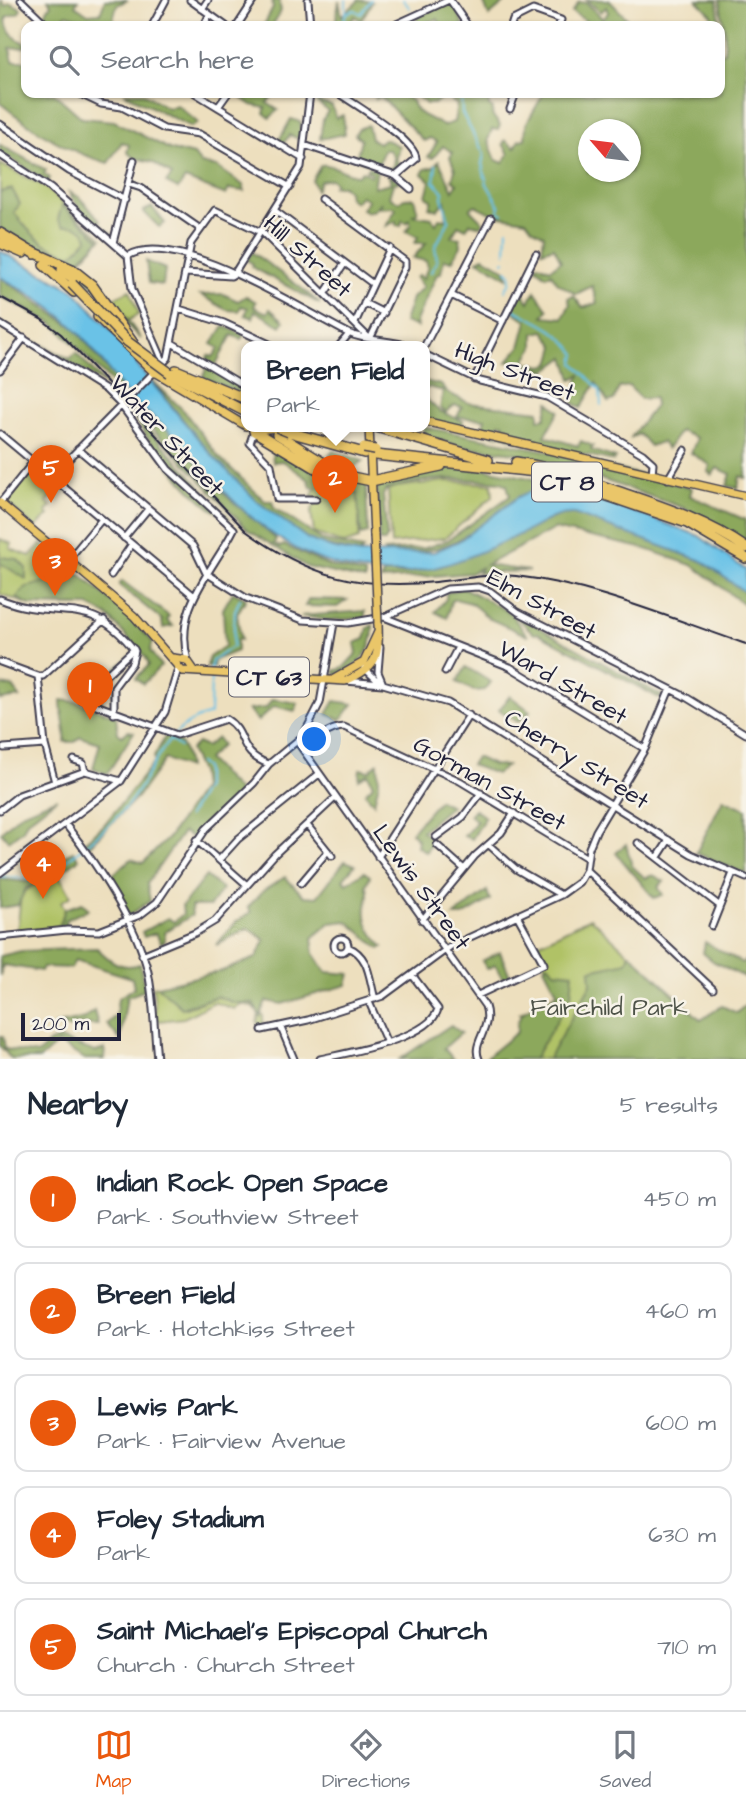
<!DOCTYPE html>
<meta charset="utf-8">
<style>
:root{--surface:#fff;--page:#f2f2f3;--text:#1f2937;--muted:#747a83;--line:#e0e1e3;--accent:#ea580c}
body{margin:0;font-family:"Architects Daughter",sans-serif;background:var(--page);color:var(--text)}
.compass{position:absolute;left:578px;top:119px;width:63px;height:63px;border-radius:50%;background:var(--surface);box-shadow:0 2px 5px #0004;rotate:298deg}
.scale{position:absolute;left:21px;bottom:18px;width:100px;box-sizing:border-box;padding-left:7px;border:4px solid #22223b;border-top:0;font-size:19px;line-height:24px;white-space:nowrap;color:#22223b;-webkit-text-stroke:5px #f7f3e8;paint-order:stroke}
.you{position:absolute;left:315px;top:740px;width:24px;height:24px;margin:-18px;border:5px solid #fff;border-radius:50%;background:#1a73e8;box-shadow:0 0 0 10px #1a73e833}
.badge{display:grid;place-items:center;width:46px;height:46px;border-radius:50%;background:var(--accent);color:#fff;font-size:23px;font-weight:700}
.pin{position:absolute;translate:-50% -58px;filter:drop-shadow(0 2px 4px #0008)}
.pin::after{content:'';position:absolute;top:37px;width:24px;height:21px;background:inherit;clip-path:polygon(0 0,100% 0,50% 100%)}
.popup{position:absolute;left:241px;top:341px;width:189px;height:91px;box-sizing:border-box;display:grid;place-content:center;border-radius:14px;background:var(--surface);filter:drop-shadow(0 2px 5px #0005);font-size:23px;white-space:nowrap;color:var(--muted)}
.popup b{font-size:26px;color:var(--text)}
.popup::after{content:'';position:absolute;left:50%;top:100%;margin-left:-14px;border:14px solid transparent;border-top-color:var(--surface)}
.list{margin:0;padding:0;list-style:none}
h2{display:flex;justify-content:space-between;align-items:center;height:91px;margin:0;padding:0 28px;font-size:30px}
h2 small{font-size:23px;font-weight:400;color:var(--muted)}
.list li{display:grid;grid-template-columns:46px 1fr auto;gap:21px;align-items:center;box-sizing:border-box;height:98px;margin:0 14px 14px;padding:0 14px;border:2px solid var(--line);border-radius:14px}
.list b{display:block;font-size:26px;white-space:nowrap}
.list p{margin:0;font-size:23px;white-space:nowrap;color:var(--muted)}
.list em{font-size:23px;font-style:normal;color:var(--muted)}
.icon{flex:none;width:38px;height:38px;fill:none;stroke:currentColor;stroke-width:2;stroke-linecap:round;stroke-linejoin:round}
.map{position:relative;flex:none;width:746px;height:1059px;overflow:hidden}
.search{position:absolute;background:var(--surface);box-shadow:0 2px 5px #0004;left:21px;right:21px;top:21px;height:77px;display:flex;align-items:center;gap:18px;box-sizing:border-box;padding:0 24px;border-radius:14px;color:var(--muted);font-size:26px}
.sheet{height:651px;background:var(--surface)}
nav{display:flex;justify-content:space-around;align-items:center;box-sizing:border-box;height:98px;border-top:2px solid var(--line);background:var(--surface);font-size:19px;color:var(--muted)}
nav a{display:grid;justify-items:center;gap:4px}
nav .on{color:var(--accent)}
.map>svg:first-child{display:block}
</style>
<div class="map">
<svg width="746" height="1059" viewBox="0 0 746 1059">
<rect width="100%" height="100%" fill="#f7f3e8"/>
<filter id="ink" filterUnits="userSpaceOnUse"><feTurbulence type="fractalNoise" baseFrequency=".0143" numOctaves="2"/><feDisplacementMap in="SourceGraphic" scale="14" xChannelSelector="R" yChannelSelector="G"/><feConvolveMatrix kernelMatrix="1 2 1 2 8 2 1 2 1" color-interpolation-filters="sRGB"/></filter>
<filter id="wash" filterUnits="userSpaceOnUse"><feTurbulence type="fractalNoise" baseFrequency=".00686" numOctaves="4" result="noise"/><feDisplacementMap in="SourceGraphic" scale="28" xChannelSelector="R" yChannelSelector="G"/><feGaussianBlur stdDeviation="1.57" result="paint"/><feColorMatrix in="noise" values="0 0 0 0 0 0 0 0 0 0 0 0 0 0 0 0 0 1.4 0 .05"/><feComposite in="paint" operator="in"/></filter>
<g filter="url(#wash)">
<rect width="100%" height="100%" fill="#eddfbe"/>
<!-- green -->
<path fill="#b0c266" stroke="#697250" stroke-width="2" d="M0 164 44 186 102 238 75 267 0 227Z
M130 290 139 314 123 324 108 301Z
M34 469 53 484V495L47 502 51 506 46 512 49 515 35 528 6 502Z
M446 481 492 484 493 496 445 538 391 544 388 488Z
M317 485 359 490V539L344 544 314 533 311 512 318 498 311 497Z
M0 539 12 544 10 549 30 556 41 544 135 621 136 646 107 615 89 606 30 605 0 594Z
M55 868 71 896 61 902 65 909 59 927 17 932 21 895Z
M590 918 682 1002 737 1059H507L535 1031 520 1013 558 993 536 945Z
M157 986 186 1008 217 996 234 1003H253L263 1016V1028L257 1023 259 1014 252 1006 241 1004 234 1009 214 1002 184 1018 159 1021 156 1019 153 987Z"/>
<!-- forest -->
<path fill="#8ca85b" stroke="#57654b" stroke-width="2" fill-rule="evenodd" d="M1 0 5 6 10 3 21 8 19 13 6 17C6 31 14 38 26 44V47L10 48 13 61H26V93H54L82 118 114 121 171 150 194 155 201 164 217 167 243 185 244 191 229 189 226 195 185 179 178 189 166 183 172 175 152 162 134 158 127 152 129 145 122 142 108 163C68 152 32 129 0 103Z
M48 0H78L75 5 88 14 100 13 105 0H128L117 5 113 20 123 26H102L67 14 53 25 43 17 51 4Z
M272 0H279L281 11 272 26 264 25 273 8Z
M359 0 372 2 361 21 355 16 348 26H335L339 1 342 16Z
M488 0H508L489 16 484 3Z
M587 0H609L634 26H583L586 21 572 12 579 2 587 3 603 19 608 13 606 7 601 12Z
M697 0H717L719 17 713 26H709L712 15Z
M720 0H746V478L740 476 738 488 727 486 731 474 717 468 712 475 708 472 710 465 691 453 697 438 680 431 667 449 662 442 650 446 639 434 630 438 655 406 654 398 641 399 629 386 619 388 614 400 608 402 596 383 581 408 572 402 580 375 572 379 565 357 546 371 514 361 507 362 520 347 527 321 512 310 522 292 529 302 535 291 548 310 543 316 563 318 570 304 568 298 574 296 583 308 597 303 592 286 576 294 558 283 551 273 546 276 536 267 538 264 550 269 561 261 554 247 542 251 544 235 532 228 526 220 495 215 475 205 470 209 483 222 482 226 470 223 466 229 458 225 452 237 460 238 461 246 452 261 444 259 441 273 437 274 416 321 417 327 404 322 412 298 423 287 416 278 419 275 423 279 428 267 426 261 413 258 426 243H415L418 237 406 231 411 225 409 220 407 223 402 220 401 226 396 225V221L386 226 396 209 394 207 378 208 381 202 375 210 367 212 362 209 368 200 361 196 355 202 349 198 348 191 343 186H333L335 183 331 179 320 181 316 190 312 180 321 165C334 163 345 175 358 175L362 171 371 176 372 173 366 170 368 167 377 170 374 187 391 183 388 175 400 181 393 184 389 197 399 202 404 198H414L418 213 412 215 432 218 436 224 439 218 447 219 445 201 437 210 429 207 432 200 426 196 430 181 422 174 425 169 434 167 439 161 453 190 457 184 452 179 455 170 450 157 453 153 443 146 433 158 428 157 437 142 430 138 424 141 381 97 375 99 372 93H399L412 101C416 117 431 117 443 126L454 122 457 104 452 102 451 93H508L488 99 489 106 493 109 492 115 500 125 498 130 492 129 488 140 496 160 503 163 509 154 503 144 505 140 515 148 519 140 525 139 526 124 544 93H720V54L724 52C727 29 722 22 720 0ZM588 130H630V172H588ZM544 331 555 346 550 364 543 366 524 362 534 347V333Z
M448 2 455 6 464 26H440L438 19 427 22 428 26H418L416 17Z
M124 93H143L168 108 177 105 198 123 191 127Z
M243 93 253 97 257 93H275L267 103 278 110 270 118 264 113 266 108 252 105 239 96Z
M414 93H447L434 104H426Z
M315 101 332 106 336 118 343 115 345 134 320 139 323 119 328 111Z
M291 119 301 122 299 139 290 135 281 146 278 142Z
M368 125 371 139 379 143 384 139 399 146 396 158 399 166 409 164 398 172 387 170 393 166 394 157 389 150H383L378 167 356 159 361 139 355 135 358 129Z
M0 145 46 170 44 174 50 178 48 182 0 152Z
M12 189 20 204 14 212C31 235 43 247 72 255L88 238C83 226 75 225 63 226L58 219 62 205 100 239 78 262 98 278 141 339C123 324 117 307 102 293 73 267 34 247 0 228V192Z
M69 192 79 197 100 220 99 224 113 234C96 233 77 207 69 192Z
M152 207 165 223 159 227 143 211Z
M252 252C275 270 300 285 320 304L252 267 253 264 247 260Z
M484 257 506 270 508 278 478 260Z
M146 261 165 269 163 285 149 283Z
M0 277 76 329 121 387H116L54 324 0 296Z
M223 294 238 301 246 296 256 302 254 307 267 313 270 309 284 321 281 326 255 311 253 318 245 315 248 308 241 306 239 311 227 310 201 295Z
M224 326 244 335 241 339 232 335 215 366 207 359 208 355 213 357 219 348 212 344Z
M36 342 70 359 76 353 107 386Z
M207 366 246 390V396L203 377Z
M153 381 183 410 219 457 265 501H272L274 508 324 541 363 549 360 554C343 549 325 548 308 539 247 507 194 435 153 381Z
M424 381 441 385 448 393 469 403 539 411V419L545 418 549 402 559 411 545 436 578 446 581 441 593 446 591 450 616 458 614 461 510 438 501 434 504 424 499 423 495 431 483 426 485 419 457 417 462 407 455 405 446 412 440 408 443 391 429 387 424 390Z
M424 397 439 411 463 421 462 426 481 427 500 436 424 419Z
M133 400 166 426 219 489 276 539 274 543 280 547 284 545 329 566 365 574V580L307 567 248 530 130 405Z
M129 408 230 519C194 505 147 441 129 408Z
M423 427 543 450 692 488 690 496 746 520V542L684 508 566 467 515 453 458 446 423 435Z
M254 438 311 470 366 484 368 533 361 535 357 493 311 487 309 480 283 461 273 462 272 452Z
M333 451 363 461 353 467 329 456Z
M447 468 486 469 548 482C483 514 466 558 386 553L384 551 425 548 448 540 510 496 507 485 501 482C457 478 428 476 386 490L383 495 387 537 385 541H379L377 483 416 471Z
M564 513 586 516 702 561 746 593V606L694 566 646 549 554 529 486 565 529 571 478 573 482 567 471 573 381 580 384 573 403 574 442 566Z
M0 557 17 559 26 568V579L0 563Z
M81 575 129 617 153 642 150 651 161 666 143 684 136 678 149 665 146 658 107 615 89 606 30 605 16 598 26 587C45 584 62 573 81 575Z
M122 581 169 616 167 621 173 626 163 628 162 620 119 585Z
M464 588 509 612 528 636 490 619 471 603 455 599 451 601 447 618 435 612 446 599V593Z
M233 592 246 599 237 614 241 640 237 639V651L214 660 213 667 207 666 209 657 225 646 223 609Z
M309 599 347 600 337 607 305 606Z
M365 611V618L328 620 301 616Z
M513 613 662 696 661 699 538 633 534 634Z
M373 625C374 652 359 665 337 675L334 671 343 668 357 653 355 643 365 639 368 628Z
M132 654C130 670 108 678 100 693L104 696 99 705 88 701 86 697Z
M466 667 491 682 485 690 474 691 457 682Z
M0 685 13 687 20 697 0 700Z
M510 696 530 711 518 722 499 710Z
M272 699 298 703 295 711 274 706 258 721 248 710 266 708Z
M61 700 77 702 116 716 118 733 122 736 128 731 134 732 107 774 93 768 100 743 80 737 75 742H65C67 732 61 714 61 700Z
M335 701 353 704 341 720 327 714Z
M166 735C184 741 185 750 188 768L165 759 137 797 86 849 83 843 103 826 155 761 154 757Z
M217 738 222 745 207 759 240 793 194 838 183 832 147 884 150 901 128 916 109 878 131 859 143 863 169 837 202 788 200 772 190 750 197 743 206 747Z
M476 757 493 765 507 766 496 774 471 765Z
M378 763 379 782 374 803 365 793 373 785 368 774 359 779 360 769 369 771Z
M57 798 27 821 23 830 9 841 1 832 21 813Z
M723 799 746 809V874L696 853Z
M439 800 451 806 422 831 433 840 426 852 417 846 418 840 411 832Z
M474 809 485 817 472 839 464 836 477 821 469 815Z
M626 844 632 866 645 878 653 875 664 881 658 887 663 895 654 898 616 853Z
M73 851 79 859 50 880 26 888 18 905 0 908V879L29 882Z
M345 861 355 865 343 879 347 883 364 872 370 876 366 885C370 894 367 898 366 907 364 924 373 935 383 947L380 949 347 921 330 923 312 938 314 954 326 972 350 974 347 985 282 1004 266 1001 260 1016 253 1003H234L217 996 182 1008 157 986 222 971 256 958 265 940 248 928 216 945 236 922 251 912 248 907 263 891 285 877 304 896 317 897Z
M206 876 222 889 210 906H191L192 915 165 932V941L161 943 156 933 144 937 142 932 168 918 174 922 183 914 182 906Z
M487 891 490 900 463 916H454Z
M82 903 89 909 65 920 66 926 59 927 65 909Z
M705 942 742 963 746 960V978L714 962 703 953Z
M97 948C111 962 121 970 140 964L145 990 127 997 120 1040 107 1024 116 1015 118 998 134 988 132 978 75 960 71 968 43 967 41 971 3 965 0 976V956L21 951Z
M500 952 510 976 503 979 495 965 487 969 482 961Z
M630 953 701 1020 722 1006 737 1013 746 1004V1059H548L591 984 590 970 627 962Z
M548 964 554 971 573 973 571 997 534 1059H484L517 1032C514 1008 540 1003 558 994L544 967Z
M94 1011 98 1025 74 1024 70 1028 54 1025 85 1018Z
M451 1025 461 1033 444 1048 453 1059H400Z
M0 1036H3L5 1049 38 1054 50 1042 60 1039 95 1052 105 1049 104 1059H84L58 1043 40 1059H11L0 1046Z"/>
<!-- water -->
<path fill="#6ac2e7" stroke="#467291" stroke-width="2" d="M0 251 74 290 134 355 137 365 211 454 258 502 308 539 331 548 360 554 434 552 459 541 518 497 551 481 699 536 746 570V593L702 561 574 514C555 513 542 524 525 532 481 552 434 576 385 573 288 568 237 508 178 440 163 422 142 411 127 394 110 374 96 351 78 332 58 310 26 291 0 277Z"/>
<g fill="none" stroke-linecap="round" stroke-linejoin="round">
<!-- stream -->
<path stroke="#6ac2e7" stroke-width="2" d="M403 0 410 8
M346 12V0
M342 26 346 13 355 10 361 14 371 0
M461 93 462 113 484 154 482 164 487 184 500 207 498 211 503 214
M506 253 507 229
M504 262 505 261
M507 270 511 274 510 283
M431 272 437 260 435 247 449 221 442 197 443 192 434 181 436 165
M505 291 509 284
M513 309C538 322 560 330 576 354L574 363 600 390 601 405
M210 671 212 661 233 646 235 611 240 599
M170 740 180 747
M188 817 205 787V768L199 763
M0 876 38 880C65 863 114 825 132 799 157 765 165 726 210 714L211 677"/>
</g>
</g>
<g filter="url(#ink)">
<g fill="none" stroke-linecap="round" stroke-linejoin="round">
<defs>
<path id="minor" d="M21 0 48 26
M190 0 226 26
M308 0 310 26
M450 0 468 26
M202 9 208 0
M152 26 166 0
M204 26 209 15
M237 26 254 0
M392 26 449 0
M511 26 513 20 533 10 561 20 558 26
M78 93 101 104 122 107 164 129 199 134 290 187
M195 93 303 159
M338 93C354 104 417 141 416 159L396 176
M218 107 228 93
M510 109 516 93
M0 124 69 171 125 200
M304 145 396 176 411 189
M0 155 50 188 128 256
M129 184 141 188 199 228
M321 199 405 261V267L370 339
M274 210 373 284
M113 243 134 160
M128 256C175 227 302 310 348 333 367 342 391 339 411 347
M128 256 132 289 164 363
M186 273 231 276 234 274
M234 274 301 167 310 93
M325 293 345 263
M451 295 503 321
M364 303 384 313
M179 309 224 323 276 347
M355 323 390 248
M0 324 106 390 121 405 168 469 234 529C212 573 173 607 188 661
M172 343 246 387
M338 347 349 334
M424 347 491 218
M424 354 480 381 547 397 643 454 653 463 652 474
M0 370 24 338
M474 379 536 254
M254 431 250 443 271 465 277 499H316
M0 434 193 595
M78 449 193 546 206 573 246 598 303 620 348 623 384 617 447 589 478 587 490 591 518 612 684 696 746 734
M51 477 168 358 191 243 215 210 263 233 370 339
M668 479 685 450
M0 503 33 462
M124 538 148 509
M68 560 102 519
M111 575 132 544
M0 599C57 623 89 591 135 651L132 663 114 687V714
M384 617 510 667 645 749
M380 647 378 672 383 684
M134 649 80 699 177 735 226 719C249 733 236 753 269 764
M0 662 38 676
M364 668 380 683
M445 672 458 647
M38 676 45 745 55 782
M38 676H43L104 620
M345 681 383 684 448 703 691 854 746 878
M298 743 485 1006C493 1029 471 1042 479 1059
M299 743C316 744 327 727 344 727L460 781 587 858
M4 748 45 745
M74 760 83 763 85 771
M0 810 19 795 85 771 121 781
M66 825C96 863 137 924 148 972 154 1000 154 1031 157 1059
M307 825 332 856
M436 837 463 817 481 793
M196 840 247 885
M638 843 720 906
M437 845 464 869
M489 845 516 869 561 895
M378 857 469 715
M658 857 669 840
M219 860 238 839 319 774
M586 870 713 989
M0 873 121 781 165 712 178 669
M301 883 328 851
M422 920 475 856 501 833 514 813
M712 926 733 873
M0 937 67 930 99 931 140 915 157 902 206 829 254 783 269 764 303 736 320 703 334 623
M334 945a7 7 0 1 1 14 0a7 7 0 1 1-14 0Z
M348 947C370 956 369 979 375 999
M142 955 195 933 215 921 275 854 336 797
M478 995 544 964 517 915
M369 1002 387 1043
M281 1028 294 1059
M262 1030 308 1020 383 996 451 946 561 895 579 882 586 870 589 848 596 831 645 749 670 689
M320 1059C346 1053 430 1039 438 1009L413 976"/>
<path id="major" d="M155 372 246 426
M424 421 746 496
M369 427 374 535
M254 430 292 427
M0 503 134 616 182 671 345 681C379 667 379 655 378 623
M173 658 187 660 194 670
M334 679 364 662 378 632"/>
<path id="highway" d="M0 233 35 254
M0 243 23 253
M31 251 72 269 92 285 133 343
M44 265 74 292
M62 270 75 280
M98 317 155 372
M176 370 246 399
M170 373 246 412
M376 427 488 460
M254 431 319 470 371 481 441 466
M289 432 364 453
M277 434 335 470
M375 455 537 472 687 523 746 558
M516 462C550 467 582 479 614 490 661 506 706 520 746 548"/>
</defs>
<!-- minor casing -->
<use href="#minor" stroke="#403e4f" stroke-width="9"/>
<!-- major casing -->
<use href="#major" stroke="#403e4f" stroke-width="10"/>
<!-- highway casing -->
<use href="#highway" stroke="#403e4f" stroke-width="12"/>
<!-- minor -->
<use href="#minor" stroke="#fff" stroke-width="5"/>
<!-- major -->
<use href="#major" stroke="#eac669" stroke-width="7"/>
<!-- highway -->
<use href="#highway" stroke="#eac669" stroke-width="9"/>
<!-- rail -->
<path stroke="#22223b" stroke-width="2" d="M0 297 41 319 61 334 246 531C308 576 360 590 436 582 461 579 491 573 516 576 594 585 672 619 746 644"/>
<defs>
<path id="major-bridge" d="M374 535 378 623"/>
<path id="highway-bridge" d="M72 284 128 342 170 373
M277 427 289 432
M364 448 375 450"/>
</defs>
<!-- major-bridge casing -->
<use href="#major-bridge" stroke="#403e4f" stroke-width="10" stroke-linecap="butt"/>
<!-- highway-bridge casing -->
<use href="#highway-bridge" stroke="#403e4f" stroke-width="12" stroke-linecap="butt"/>
<!-- major-bridge -->
<use href="#major-bridge" stroke="#eac669" stroke-width="7"/>
<!-- highway-bridge -->
<use href="#highway-bridge" stroke="#eac669" stroke-width="9"/>
</g>
</g>
<g text-anchor="middle" stroke-width="5" stroke-linejoin="round" paint-order="stroke">
<!-- shield labels -->
<g fill="#f7f3e8" stroke="#62616f" stroke-width="2">
<rect x="532" y="462.5" width="70" height="39" rx="5"/>
<rect x="229" y="657.5" width="80" height="39" rx="5"/>
</g>
<g font-size="23" font-weight="bold" fill="#22223b">
<text x="567" y="490">CT 8</text>
<text x="269" y="685">CT 63</text>
</g>
<!-- street labels -->
<g font-size="24" fill="#22223b" stroke="#f7f3e8">
<text transform="translate(308 256) rotate(42)" y="8">Hill Street</text>
<text transform="translate(515 371) rotate(21)" y="8">High Street</text>
<text transform="translate(167 435) rotate(47)" y="8">Water Street</text>
<text transform="translate(542 604) rotate(29)" y="8">Elm Street</text>
<text transform="translate(563 682) rotate(30)" y="8">Ward Street</text>
<text transform="translate(577 759) rotate(32)" y="8">Cherry Street</text>
<text transform="translate(490 783) rotate(29)" y="8">Gorman Street</text>
<text transform="translate(422 887) rotate(54)" y="8">Lewis Street</text>
</g>
<!-- park labels -->
<g font-size="24" fill="#4d5248" stroke="#f7f3e8">
<text x="609" y="1015">Fairchild Park</text>
</g>
</g>
</svg>
<svg class="compass" viewBox="-18 -18 36 36"><path d="M0-13l5 13h-10z" fill="#e53935"/><path d="M0 13l5-13h-10z" fill="#747a83"/></svg>
<div class="scale">200 m</div>
<div class="you"></div>
<div class="pin badge" style="left:90px;top:720px">1</div>
<div class="pin badge" style="left:335px;top:513px">2</div>
<div class="popup"><b>Breen Field</b>Park</div>
<div class="pin badge" style="left:55px;top:596px">3</div>
<div class="pin badge" style="left:43px;top:899px">4</div>
<div class="pin badge" style="left:51px;top:503px">5</div>
<div class="search"><svg class="icon" aria-label="search" viewBox="0 0 24 24"><circle cx="10" cy="10" r="6"/><path d="M15 15l6 6"/></svg>Search here</div>
</div>
<section class="sheet">
<h2>Nearby<small>5 results</small></h2>
<ul class="list">
<li><span class="badge">1</span><div><b>Indian Rock Open Space</b><p>Park · Southview Street</p></div><em>450 m</em></li>
<li><span class="badge">2</span><div><b>Breen Field</b><p>Park · Hotchkiss Street</p></div><em>460 m</em></li>
<li><span class="badge">3</span><div><b>Lewis Park</b><p>Park · Fairview Avenue</p></div><em>600 m</em></li>
<li><span class="badge">4</span><div><b>Foley Stadium</b><p>Park</p></div><em>630 m</em></li>
<li><span class="badge">5</span><div><b>Saint Michael's Episcopal Church</b><p>Church · Church Street</p></div><em>710 m</em></li>
</ul>
</section>
<nav>
<a class="on"><svg class="icon" aria-label="map" viewBox="0 0 24 24"><path d="M3 6l6-2 6 2 6-2v14l-6 2-6-2-6 2zM9 4v14M15 6v14"/></svg>Map</a>
<a><svg class="icon" aria-label="directions" viewBox="0 0 24 24"><path d="M12 3l9 9-9 9-9-9zM9 14v-3h6M13 9l2 2-2 2"/></svg>Directions</a>
<a><svg class="icon" aria-label="saved" viewBox="0 0 24 24"><path d="M7 4h10v16l-5-4-5 4z"/></svg>Saved</a>
</nav>
